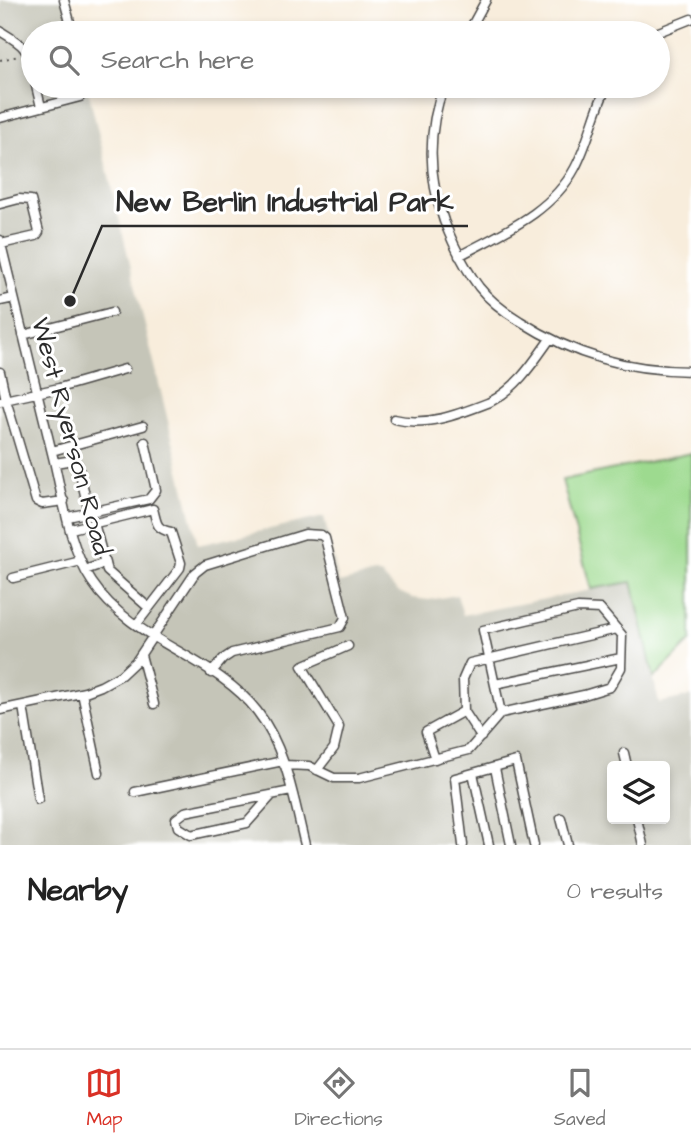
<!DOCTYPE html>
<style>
:root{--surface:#fff;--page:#f6f6f6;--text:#222;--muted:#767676;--line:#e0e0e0;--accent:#d93025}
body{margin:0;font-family:"Architects Daughter",sans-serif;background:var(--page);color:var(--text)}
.controls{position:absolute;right:21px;bottom:21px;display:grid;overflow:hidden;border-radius:7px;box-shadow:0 4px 10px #0003}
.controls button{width:63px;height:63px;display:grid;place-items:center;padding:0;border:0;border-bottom:2px solid var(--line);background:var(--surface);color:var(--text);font:35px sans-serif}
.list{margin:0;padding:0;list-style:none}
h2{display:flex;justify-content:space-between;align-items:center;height:91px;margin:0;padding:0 28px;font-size:30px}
h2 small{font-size:23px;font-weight:400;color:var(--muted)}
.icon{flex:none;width:38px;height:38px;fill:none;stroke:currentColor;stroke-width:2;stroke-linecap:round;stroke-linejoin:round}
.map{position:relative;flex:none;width:691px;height:845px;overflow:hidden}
.search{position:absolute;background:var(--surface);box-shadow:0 4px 10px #0003;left:21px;right:21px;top:21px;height:77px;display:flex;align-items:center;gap:18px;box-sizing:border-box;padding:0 24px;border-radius:38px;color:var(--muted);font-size:26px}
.sheet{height:203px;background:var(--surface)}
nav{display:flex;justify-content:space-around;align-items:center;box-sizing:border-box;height:98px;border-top:2px solid var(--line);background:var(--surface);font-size:19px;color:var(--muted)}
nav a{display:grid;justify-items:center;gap:4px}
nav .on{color:var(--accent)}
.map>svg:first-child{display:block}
</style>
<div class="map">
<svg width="691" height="845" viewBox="0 0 691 845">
<rect width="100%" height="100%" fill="#fff"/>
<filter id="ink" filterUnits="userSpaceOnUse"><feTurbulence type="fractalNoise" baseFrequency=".0143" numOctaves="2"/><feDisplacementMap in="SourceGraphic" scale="14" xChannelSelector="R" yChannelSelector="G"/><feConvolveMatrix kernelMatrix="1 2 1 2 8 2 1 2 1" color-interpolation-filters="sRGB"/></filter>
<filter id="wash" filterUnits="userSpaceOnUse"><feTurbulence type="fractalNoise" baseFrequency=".00686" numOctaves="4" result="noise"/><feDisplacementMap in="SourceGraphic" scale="28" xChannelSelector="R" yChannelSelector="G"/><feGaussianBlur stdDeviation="1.57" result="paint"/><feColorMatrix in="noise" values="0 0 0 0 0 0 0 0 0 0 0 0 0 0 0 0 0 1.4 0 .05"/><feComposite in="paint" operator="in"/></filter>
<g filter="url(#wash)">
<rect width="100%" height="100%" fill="#f8eddc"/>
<!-- industrial -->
<path fill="#c5c5b8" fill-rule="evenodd" d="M0 0H67L75 33H33V86H87L198 545 324 517 339 583 375 574 382 576 397 591 412 598 429 600 457 595 463 615 632 582 659 703 691 696V845H0ZM612 766H665V819H612Z"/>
<!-- green -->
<path fill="#9dda8f" stroke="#64825d" stroke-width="2" d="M691 453V641L654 678 632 582 591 589 562 480Z"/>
</g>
<g filter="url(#ink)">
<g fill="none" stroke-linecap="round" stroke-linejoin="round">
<defs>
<path id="minor" d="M64 0 73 33
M0 31C23 45 27 46 33 72
M468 33 486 0
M656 33 691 19
M36 86 41 107
M444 86C427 130 428 177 444 221 453 244 464 267 479 287 490 301 505 312 520 321 575 356 626 370 691 371
M0 118 80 97 82 86
M0 204 19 199 31 200 39 232 36 236 1 244
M0 240C18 314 36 387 54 461 63 499 70 550 92 582 132 642 214 656 257 711 286 748 294 800 305 845
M459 256C503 232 551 213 575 168 589 142 594 112 607 86
M0 301 14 298
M23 335 112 312
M0 372 6 400 36 501 42 504 64 501
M0 401 59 388 125 369
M394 419C427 427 459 414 490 402 517 388 533 363 550 339
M52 451 143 426
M55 463 73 460 78 465 89 512
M68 517 149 499 156 490 145 442
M94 523 107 571 149 608
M71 529 153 509C157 522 155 529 171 532L181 563 180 568 136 625
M85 570 105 563
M13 578 81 561
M141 655 154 704
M495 684 621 658
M82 693 99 773
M23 706 38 799
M0 710 85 692 101 686 121 675 137 660 195 573 205 565 305 534 321 535 325 538 345 618 340 627 232 653 223 659 211 673
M464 711 463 679 470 663 617 629
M624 753 627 766
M435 759 426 732 464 711 481 737
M284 765 309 766 334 778H359L469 750 501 713 584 695 610 687 621 668 622 635 600 609 578 608 483 630 501 713
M495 768 511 845
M317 770 334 748 339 727 302 666 348 646
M135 792 283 761
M272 795 247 823 191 835 178 827 176 819 185 812 291 791
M561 818 568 845
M637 819 643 845
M463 845 455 778 473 773
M489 845 473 773 516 761 534 845"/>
</defs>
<!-- minor casing -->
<use href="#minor" stroke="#4a4846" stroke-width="11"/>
<!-- path -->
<path stroke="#4a4846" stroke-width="2" stroke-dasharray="2 5" stroke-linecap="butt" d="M0 60 19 56"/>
<!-- minor -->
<use href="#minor" stroke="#fff" stroke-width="8"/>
</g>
</g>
<g text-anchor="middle" stroke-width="6" stroke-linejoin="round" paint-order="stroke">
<!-- street labels -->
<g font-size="26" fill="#2b2b2b" stroke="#fff">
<text transform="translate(72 436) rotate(75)" y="9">West Ryerson Road</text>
</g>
</g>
<!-- callouts -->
<path fill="none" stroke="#2b2b2b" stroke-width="2.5" d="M70 301L102 226H468"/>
<circle fill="#2b2b2b" stroke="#fff" stroke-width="2.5" cx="70" cy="301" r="7"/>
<g font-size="28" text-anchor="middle" font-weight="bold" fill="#2b2b2b" stroke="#fff" stroke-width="6" stroke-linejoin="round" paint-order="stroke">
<text x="285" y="211">New Berlin Industrial Park</text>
</g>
</svg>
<div class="controls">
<button><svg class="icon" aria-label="layers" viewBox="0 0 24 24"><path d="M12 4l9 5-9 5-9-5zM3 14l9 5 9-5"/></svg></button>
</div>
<div class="search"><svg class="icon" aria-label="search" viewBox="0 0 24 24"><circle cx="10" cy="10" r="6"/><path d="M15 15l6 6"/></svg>Search here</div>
</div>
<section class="sheet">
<h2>Nearby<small>0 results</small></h2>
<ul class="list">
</ul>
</section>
<nav>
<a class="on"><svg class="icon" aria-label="map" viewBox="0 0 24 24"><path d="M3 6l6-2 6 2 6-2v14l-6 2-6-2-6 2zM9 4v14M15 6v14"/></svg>Map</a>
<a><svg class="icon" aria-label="directions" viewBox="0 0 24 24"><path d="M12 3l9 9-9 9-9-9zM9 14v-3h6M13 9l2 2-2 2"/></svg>Directions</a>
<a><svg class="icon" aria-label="saved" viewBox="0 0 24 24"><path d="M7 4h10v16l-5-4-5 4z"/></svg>Saved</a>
</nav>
